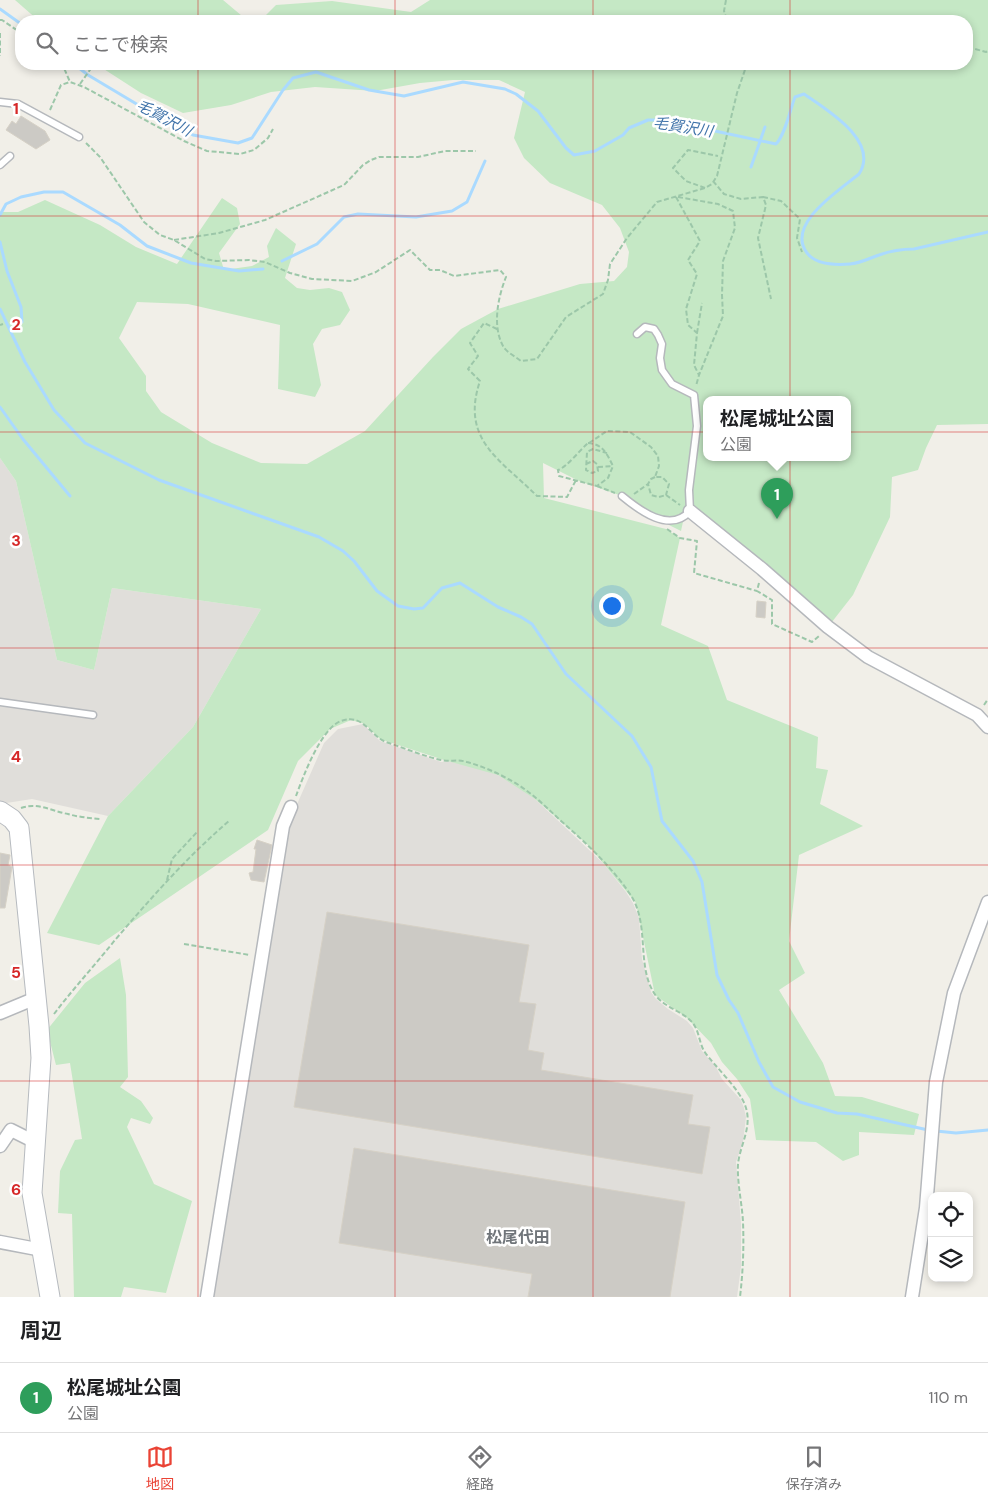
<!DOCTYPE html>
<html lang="ja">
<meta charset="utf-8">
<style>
:root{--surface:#fff;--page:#f2f2f2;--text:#202124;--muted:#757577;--line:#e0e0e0;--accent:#ea4335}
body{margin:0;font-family:"DM Sans","Noto Sans JP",sans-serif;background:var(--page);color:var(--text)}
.controls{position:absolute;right:15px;bottom:15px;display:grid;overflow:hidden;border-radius:10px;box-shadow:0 2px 8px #0003}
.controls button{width:45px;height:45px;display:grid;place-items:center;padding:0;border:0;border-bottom:1px solid var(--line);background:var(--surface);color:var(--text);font:25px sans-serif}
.you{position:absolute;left:611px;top:605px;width:18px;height:18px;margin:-12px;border:4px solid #fff;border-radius:50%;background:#1a73e8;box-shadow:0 0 0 8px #1a73e833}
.badge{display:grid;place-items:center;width:32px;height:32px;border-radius:50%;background:var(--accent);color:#fff;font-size:16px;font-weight:700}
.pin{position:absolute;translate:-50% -41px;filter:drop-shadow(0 1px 2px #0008)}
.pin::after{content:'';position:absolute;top:26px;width:18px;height:15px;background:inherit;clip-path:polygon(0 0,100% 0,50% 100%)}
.popup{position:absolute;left:703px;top:396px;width:148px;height:65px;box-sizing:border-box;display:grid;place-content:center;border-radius:10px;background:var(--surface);filter:drop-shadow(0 1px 4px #0005);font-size:16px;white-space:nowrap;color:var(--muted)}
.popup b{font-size:19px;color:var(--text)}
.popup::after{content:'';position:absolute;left:50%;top:100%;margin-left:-10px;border:10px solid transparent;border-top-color:var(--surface)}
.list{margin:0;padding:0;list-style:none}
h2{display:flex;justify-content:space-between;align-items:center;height:65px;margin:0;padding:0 20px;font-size:21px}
h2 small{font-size:16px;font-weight:400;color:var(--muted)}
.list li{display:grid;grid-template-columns:32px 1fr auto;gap:15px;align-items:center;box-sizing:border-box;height:70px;padding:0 20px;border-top:1px solid var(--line)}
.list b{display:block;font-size:19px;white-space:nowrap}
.list p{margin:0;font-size:16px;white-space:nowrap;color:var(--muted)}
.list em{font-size:16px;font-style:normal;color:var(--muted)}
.icon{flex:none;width:28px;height:28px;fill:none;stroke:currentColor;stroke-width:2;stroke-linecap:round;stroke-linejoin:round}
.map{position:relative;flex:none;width:988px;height:1297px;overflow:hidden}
.search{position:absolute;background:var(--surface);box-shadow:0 2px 8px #0003;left:15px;right:15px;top:15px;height:55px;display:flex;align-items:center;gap:12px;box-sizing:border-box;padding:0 18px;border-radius:20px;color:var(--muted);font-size:19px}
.sheet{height:135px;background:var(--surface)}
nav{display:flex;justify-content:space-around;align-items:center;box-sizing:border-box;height:70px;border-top:1px solid var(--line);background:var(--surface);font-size:14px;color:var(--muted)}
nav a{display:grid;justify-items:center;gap:2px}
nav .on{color:var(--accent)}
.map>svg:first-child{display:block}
</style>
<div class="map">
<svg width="988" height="1297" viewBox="0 0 988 1297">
<rect width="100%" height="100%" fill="#f1efe8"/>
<!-- industrial -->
<path fill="#e0deda" d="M0 458 16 481 57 660 94 670 112 588 261 609 193 727 108 816 32 799 0 804Z
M363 724 380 741 441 762 452 761 465 763 498 775 516 785 535 799 603 863 626 892 633 903 639 918 642 959 651 992 656 999 668 1009 687 1021 693 1028 702 1051 716 1067 722 1079 741 1100 744 1108 746 1117 743 1142 736 1162 741 1223V1267L737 1297H212L287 827 324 743 338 729Z"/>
<!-- green -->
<path fill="#c5e8c5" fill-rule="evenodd" d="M15 0H223L248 21H39Z
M430 0H988V424L937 425 926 448 918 470 892 477 890 517 853 595 828 627 690 512 684 517 681 531 655 518 622 496 579 481 543 463 544 498 666 529 680 538 661 625 708 646 727 700 818 737 816 768 828 770 820 804 863 826 799 855 789 941 805 973 779 990 823 1063 835 1096 862 1097 919 1114 914 1135 859 1132V1155L843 1161 816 1142 756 1140 750 1099 737 1079 722 1062 711 1043 687 1018 655 995 636 903 589 846 535 799 498 775 444 760 380 739 365 724 351 720 330 729 298 761 268 830 99 945 47 933 108 816 193 727 261 609 112 588 94 670 57 660 16 481 0 458V212H18L45 200 100 225 136 247 177 264 222 198 237 208 240 224 219 253 224 270 252 266 269 257 267 246 276 228 296 244 285 278 297 288 310 290 329 288 342 292 350 310 340 325 322 329 313 344 321 385 315 397 278 389 280 325 188 304 137 302 119 338 146 376V391L161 412 212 443 261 463 307 464 365 431 433 357 461 329 498 309 580 284 614 281 627 267 629 252 620 228 602 205 550 183 524 158 514 138 525 92 499 80H453L420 83 375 91 315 87 271 92 231 105 183 113 141 93 96 64H967V21H260L276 5 332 1 411 12ZM707 400H847V458H707Z
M120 958 126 995 128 1077 120 1087 141 1101 153 1118 150 1124 131 1118 127 1127 154 1184 192 1201 166 1293 124 1287 121 1297H74L72 1214 58 1213 60 1171 75 1140 82 1139 70 1063 56 1065 47 1030 85 983Z"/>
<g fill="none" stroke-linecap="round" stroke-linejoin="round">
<!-- stream -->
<path stroke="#aadaff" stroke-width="3" d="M0 9 21 24
M74 64 88 75 165 121 193 135 238 143 252 138 283 90 293 78 316 72 369 90 404 96 463 82 505 89 516 94 538 111 566 148 574 155 595 151 623 135 629 128 648 120H661L682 126 715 131 776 144C785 135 790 110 795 97L804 94C827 110 880 141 859 174 840 190 785 224 807 253 816 265 837 265 850 264 861 263 870 258 879 255 890 251 902 249 914 249L988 232
M751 167 765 127
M0 215 6 204 21 197 44 192H63L120 225 147 246 191 263 239 271 263 269
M0 242 7 271 21 307 22 322
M282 261 317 244 344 217 358 214 416 217 452 211 467 202 485 161
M0 309 25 362 54 410 85 443 159 480 319 537 343 551 354 561 377 591 398 606 414 609 423 608 442 588 460 583 498 607 521 617 532 624 566 674 632 736 651 767 662 821 693 861 702 882 717 975 729 1000 738 1013 759 1062 773 1087 800 1102 837 1113 857 1114 928 1130
M0 407 22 438 70 496
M936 1131 956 1133 988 1130"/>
</g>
<!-- building -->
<path fill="#cccac5" stroke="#d6d1c6" d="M21 116 45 131 50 140 36 149 6 130 12 121 16 124Z
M757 601 766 602 765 618 756 617Z
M257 840 272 845 264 882 251 880 249 873 253 872 256 849H254Z
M0 853 10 855 8 865 12 867 5 908H0Z
M327 912 529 945 519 1002 536 1004 528 1050 544 1053 541 1070 693 1095 688 1124 710 1127 702 1174 294 1107Z
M354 1148 685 1202 670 1297H528L532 1274 339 1243Z"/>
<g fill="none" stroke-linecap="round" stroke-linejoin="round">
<defs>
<path id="lane" d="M0 102 18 104 79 137
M0 165 10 156
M622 496C639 510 670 534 690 511L689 490 697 426 694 395 672 384 662 370 660 358 662 344 658 335 654 329 645 327 637 334
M0 702 93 715"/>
<path id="street" d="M690 511 762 569 828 627 868 657 977 715 988 727
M0 1013 36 998
M0 1146 11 1130 35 1142
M0 1242 42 1250
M207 1297 283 826 291 807
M912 1297 926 1208 936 1082 954 993 988 902"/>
<path id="secondary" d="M0 811 12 819 19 828 39 1026 41 1058 32 1193 50 1297"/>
</defs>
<!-- lane casing -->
<use href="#lane" stroke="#b5b8bc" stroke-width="9"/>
<!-- street casing -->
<use href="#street" stroke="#b5b8bc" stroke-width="15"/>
<!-- secondary casing -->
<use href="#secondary" stroke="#b6babf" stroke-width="21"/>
<!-- path -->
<path stroke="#9cc7a9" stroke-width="2" stroke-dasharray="5 2.5" stroke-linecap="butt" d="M726 0 724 11 727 21
M0 20H2L21 33
M0 33V56
M968 47 986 52 988 51
M59 64 64 68 70 82
M80 84 92 67
M50 110 61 85 70 82 84 87 184 141 207 151 240 154 254 150 268 138 273 129
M86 143 100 157 144 222 160 235 174 240 205 259 216 261 249 260 265 262 290 273 312 279 352 281 376 272 410 250 430 270H440L454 276 500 270 506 277C498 297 492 326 503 346 506 352 516 357 521 361L537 359 566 317 603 294 608 280 610 264 627 238 657 202 705 188 712 184 717 176 737 93 747 64
M713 181 724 194 741 199 763 197 766 205 758 238 771 299
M705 188 686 181 673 168 688 150 718 156
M676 197 700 241 688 260 697 274 686 309 688 325 697 333 694 365 699 375
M678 197 718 204 733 211 735 228 723 261 722 295 723 316 699 375 696 386
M763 197 781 201 800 219 797 238 802 252
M174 240 219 233 265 220 344 185 363 165 371 160 379 157H418L445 151H476
M0 325 3 324
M497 329 484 323 470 343 478 356 468 369 480 381C460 440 501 460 537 496L567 497 576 480
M697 333 702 303
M588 443C603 444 607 454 613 466L608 478 597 486 559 476 558 470C567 467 579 451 588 443Z
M589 443 607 431 630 432 651 447 658 456 659 466 655 477H662L669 484 666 495
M586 464 593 461 597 464 598 471 592 473 586 470 587 452 593 449 607 453
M598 467 613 466
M655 477 651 479 648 484 651 495 659 497 666 495
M597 486 615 493
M634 494 648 484
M666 495 680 505
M667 529 680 538 697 541 694 573 757 591
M759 583 757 591 772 600V624L812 642 819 636
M984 705 988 699
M296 796C303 777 321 728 341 721 364 713 370 736 386 742 404 748 423 756 441 760 450 762 458 759 467 762 481 766 496 772 508 779 528 789 544 805 560 820 586 843 611 866 630 894 651 925 635 967 656 996 666 1008 682 1011 692 1022 699 1030 699 1042 704 1051 715 1067 741 1090 746 1108 752 1128 740 1145 738 1164 737 1183 742 1203 743 1222 744 1247 743 1272 740 1297
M21 808C38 802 51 811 68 814 78 817 89 818 100 819
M167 880 172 859 198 831
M184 944 250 955
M54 1014C73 989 95 965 115 940 151 898 187 857 229 821"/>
<!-- lane -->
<use href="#lane" stroke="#fff" stroke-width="6"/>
<!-- street -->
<use href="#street" stroke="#fff" stroke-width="12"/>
<!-- secondary -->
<use href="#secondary" stroke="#fff" stroke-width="19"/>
</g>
<!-- grid -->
<path fill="none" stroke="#d62828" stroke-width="1" stroke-opacity="0.55" d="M198 0V21M395 0V21M593 0V21M790 0V21M198 64V1297M395 64V1297M593 64V1297M790 64V1297M0 216H988M0 432H988M0 648H988M0 865H988M0 1081H988"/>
<g text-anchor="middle" stroke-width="5" stroke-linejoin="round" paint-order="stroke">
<!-- water labels -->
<g font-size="15" font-style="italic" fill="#4174aa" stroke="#fff">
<text transform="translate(164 118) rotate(28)" y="5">毛賀沢川</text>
<text transform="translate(683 127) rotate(9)" y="5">毛賀沢川</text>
</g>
<!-- quarter labels -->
<g font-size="16" font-weight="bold" fill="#70757a" stroke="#fff">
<text x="518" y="1243">松尾代田</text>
</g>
</g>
<g font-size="16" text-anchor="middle" font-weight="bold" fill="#d62828" stroke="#fff" stroke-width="5" stroke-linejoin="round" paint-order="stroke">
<text x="16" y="114">1</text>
<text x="16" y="330">2</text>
<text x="16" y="546">3</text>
<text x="16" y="762">4</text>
<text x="16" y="978">5</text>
<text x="16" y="1195">6</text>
</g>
</svg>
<div class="controls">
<button><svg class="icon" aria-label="locate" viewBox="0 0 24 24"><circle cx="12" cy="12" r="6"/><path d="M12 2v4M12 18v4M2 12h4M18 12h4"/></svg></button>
<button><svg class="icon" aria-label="layers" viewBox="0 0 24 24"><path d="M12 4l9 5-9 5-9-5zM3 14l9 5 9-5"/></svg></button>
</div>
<div class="you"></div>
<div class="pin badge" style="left:777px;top:519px;background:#2e9e5b">1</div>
<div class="popup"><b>松尾城址公園</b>公園</div>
<div class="search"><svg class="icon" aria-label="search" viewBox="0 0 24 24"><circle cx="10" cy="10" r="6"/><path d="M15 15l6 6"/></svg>ここで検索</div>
</div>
<section class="sheet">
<h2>周辺<small></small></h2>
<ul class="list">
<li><span class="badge" style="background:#2e9e5b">1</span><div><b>松尾城址公園</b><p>公園</p></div><em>110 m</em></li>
</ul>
</section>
<nav>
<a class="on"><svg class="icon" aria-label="map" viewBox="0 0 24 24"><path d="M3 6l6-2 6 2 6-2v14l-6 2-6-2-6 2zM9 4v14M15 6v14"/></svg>地図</a>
<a><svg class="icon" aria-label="directions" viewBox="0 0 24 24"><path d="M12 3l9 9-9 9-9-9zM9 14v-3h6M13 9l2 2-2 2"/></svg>経路</a>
<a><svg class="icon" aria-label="saved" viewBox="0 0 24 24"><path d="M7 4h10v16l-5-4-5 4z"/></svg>保存済み</a>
</nav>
